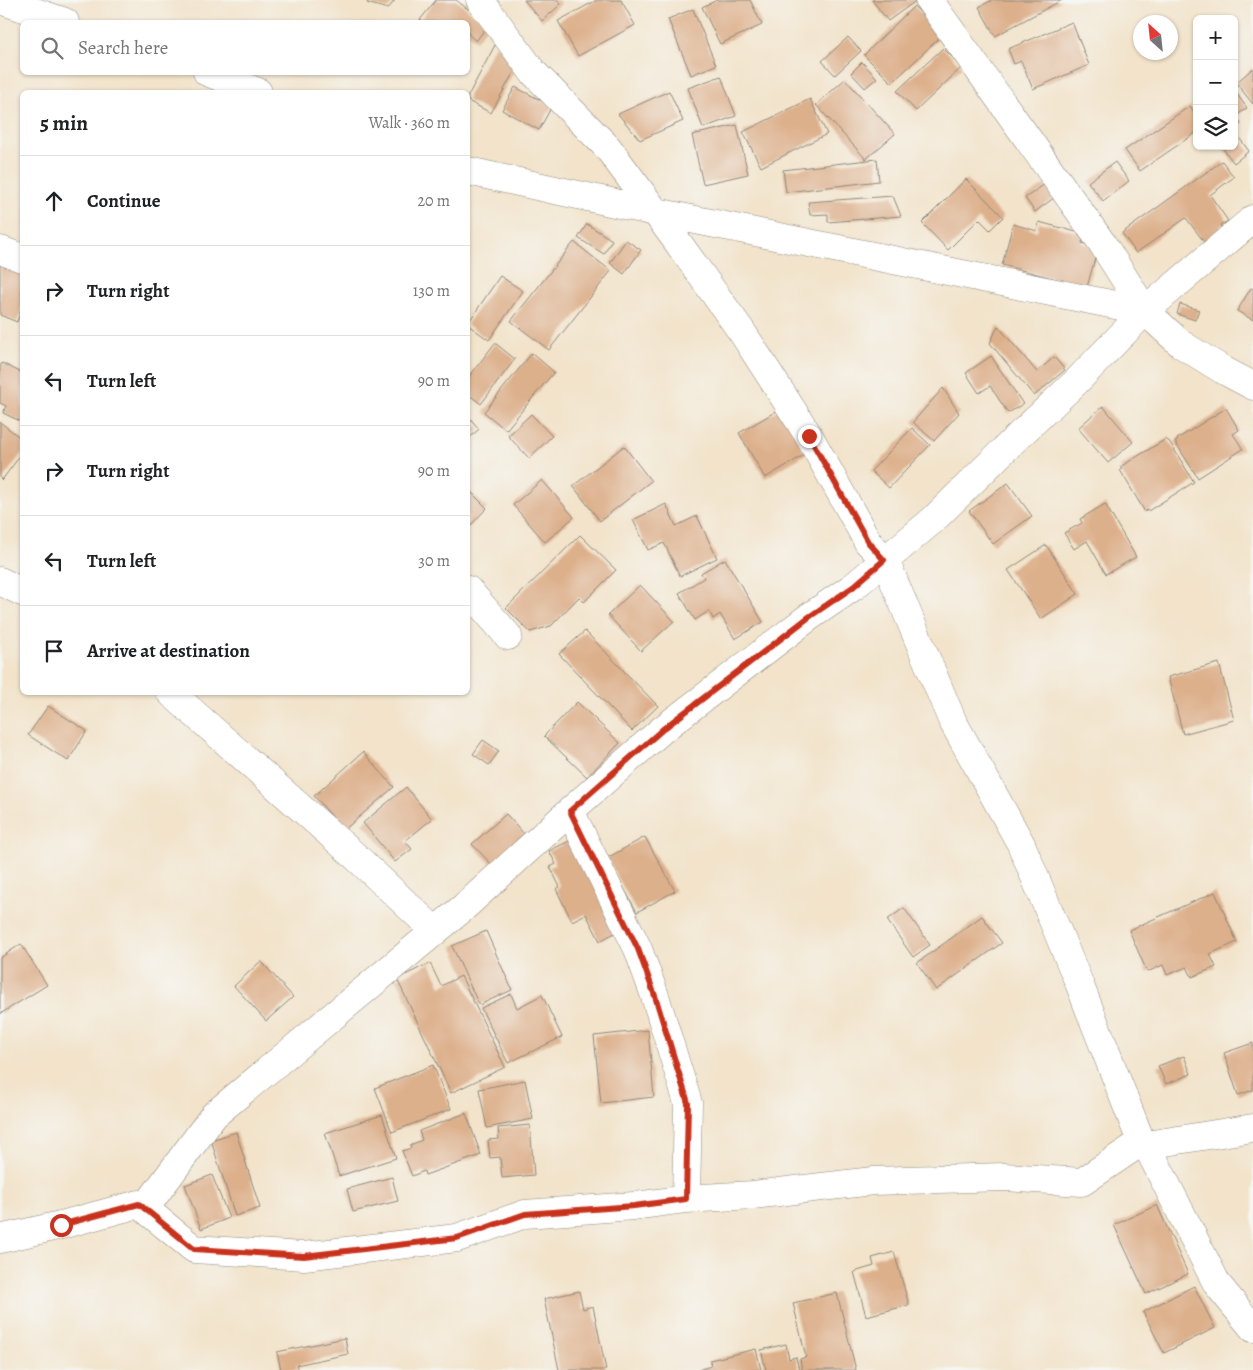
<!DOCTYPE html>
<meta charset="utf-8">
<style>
:root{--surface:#fff;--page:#f2f2f2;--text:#202124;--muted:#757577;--line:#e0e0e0}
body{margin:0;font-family:Alegreya,serif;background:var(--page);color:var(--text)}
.controls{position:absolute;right:15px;top:15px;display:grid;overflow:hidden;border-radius:8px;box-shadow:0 1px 4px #0004}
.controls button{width:45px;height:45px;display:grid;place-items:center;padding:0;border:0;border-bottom:1px solid var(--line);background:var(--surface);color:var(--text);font:25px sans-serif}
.compass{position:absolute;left:1133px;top:15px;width:45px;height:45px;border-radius:50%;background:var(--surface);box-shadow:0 1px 4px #0004;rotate:333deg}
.stop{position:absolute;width:15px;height:15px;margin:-11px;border:4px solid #c8321e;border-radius:50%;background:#fff}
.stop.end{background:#c8321e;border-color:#fff;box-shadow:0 1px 5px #0008}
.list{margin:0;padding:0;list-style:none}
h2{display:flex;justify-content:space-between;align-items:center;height:65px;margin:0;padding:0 20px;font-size:21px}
h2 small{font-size:16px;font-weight:400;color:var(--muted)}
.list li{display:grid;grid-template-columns:32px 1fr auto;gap:15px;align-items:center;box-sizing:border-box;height:90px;padding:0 20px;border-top:1px solid var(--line)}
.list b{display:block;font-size:19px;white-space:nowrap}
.list em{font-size:16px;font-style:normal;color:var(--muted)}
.icon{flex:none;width:28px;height:28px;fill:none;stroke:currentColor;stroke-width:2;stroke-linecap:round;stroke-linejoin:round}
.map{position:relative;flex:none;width:1253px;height:1370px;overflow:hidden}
.search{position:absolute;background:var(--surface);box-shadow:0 1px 4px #0004;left:20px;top:20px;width:450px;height:55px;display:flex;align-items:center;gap:12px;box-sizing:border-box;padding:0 18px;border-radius:8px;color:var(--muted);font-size:19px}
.panel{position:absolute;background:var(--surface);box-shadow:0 1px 4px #0004;left:20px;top:90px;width:450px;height:605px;border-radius:8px}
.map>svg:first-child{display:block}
</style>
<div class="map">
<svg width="1253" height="1370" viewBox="0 0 1253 1370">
<rect width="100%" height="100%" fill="#f6f6f2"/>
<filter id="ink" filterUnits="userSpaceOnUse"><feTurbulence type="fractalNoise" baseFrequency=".02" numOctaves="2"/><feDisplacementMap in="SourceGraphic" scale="10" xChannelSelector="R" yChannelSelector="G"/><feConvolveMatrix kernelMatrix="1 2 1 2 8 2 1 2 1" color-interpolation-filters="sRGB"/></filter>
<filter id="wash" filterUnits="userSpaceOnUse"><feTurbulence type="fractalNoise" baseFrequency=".0096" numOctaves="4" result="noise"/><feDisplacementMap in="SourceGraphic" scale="20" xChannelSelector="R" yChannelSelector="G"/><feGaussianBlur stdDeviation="1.12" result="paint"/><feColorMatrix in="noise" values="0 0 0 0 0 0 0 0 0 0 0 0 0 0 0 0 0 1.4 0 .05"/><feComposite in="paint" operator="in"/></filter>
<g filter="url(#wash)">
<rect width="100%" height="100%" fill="#f2e3ca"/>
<g id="blocks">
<!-- building -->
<path fill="#ddb08c" d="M370 0H395L388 9 367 3Z
M436 0H456L488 25 476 41 468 34V22H423L420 20Z
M524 0H558L561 4 542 21Z
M597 0H621L635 25 578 56 558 21Z
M717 0H750L762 25 720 44 702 7Z
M872 0H917L888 21Z
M992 0H1062L995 36 979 7Z
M914 6 942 35 892 83 864 55Z
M693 9 716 65 691 75 668 19Z
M1072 22 1089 65 1033 89 1021 61 1014 64 1008 49Z
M848 37 861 51 835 75 822 61Z
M495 45 521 59 491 113 468 101V96Z
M943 48 962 67 916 111 897 91Z
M862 62 877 78 865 88 851 73Z
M1253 68V104L1236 83Z
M721 76 736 116 703 128 688 88Z
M845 79 895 134 866 159 816 105Z
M515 87 552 106 539 130 502 110Z
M1234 90 1247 108 1236 116 1241 124 1234 129Z
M669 91 683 121 640 140 618 114Z
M810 99 827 134 761 167 743 132Z
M1190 106 1197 116V132L1140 171 1125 150Z
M737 125 748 174 703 184 692 135Z
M1237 135 1249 151 1234 163 1221 146H1234V136Z
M877 159 879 181 786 192 783 170Z
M1222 161 1234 177 1210 195 1228 221 1220 226 1226 234 1208 247 1186 218 1136 253 1122 233Z
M1115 162 1129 181 1103 201 1088 182Z
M966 179 1003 217 990 230 979 219 948 250 922 223Z
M1045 184 1055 197 1035 212 1025 198Z
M893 196 901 216 828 222V214L810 215 808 202Z
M1039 222 1084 234 1082 243 1098 248 1087 287 1002 265 1013 224 1037 231Z
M587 224 612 240 604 254 578 238Z
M626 240 641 250 624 274 610 263Z
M574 242 611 271 549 350 511 321Z
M0 256 22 265V307L17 322 0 315Z
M500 276 523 291 489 340 468 325V323Z
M1251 288 1253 289V320L1237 311Z
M1180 304 1199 310 1195 320 1177 314Z
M998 326 1037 372 1054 357 1065 370 1034 396 990 343Z
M495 343 515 359 481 404 468 394V378Z
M532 353 554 372 506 430 484 412Z
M991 356 1023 404 1008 413 990 386 979 393 966 373Z
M2 363 22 373V422L3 413 6 406 0 403V367Z
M943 388 959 413 934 441 913 422Z
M1103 406 1133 442 1108 463 1078 428Z
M1226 408 1239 430 1233 434 1243 449 1198 478 1175 442 1178 440 1177 439Z
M780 409 806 454 765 478 739 433Z
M531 414 552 436 529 458 508 436Z
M468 416 479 429 468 439Z
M0 422 22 439V453L2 480 0 478Z
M912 428 930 445 889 488 871 471Z
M1166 439 1168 441H1169L1194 482 1148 511 1147 510 1145 512 1120 470 1122 469 1120 467Z
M624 446 651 481 600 521 573 486Z
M542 480 574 517 545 542 513 505Z
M1008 483 1032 516 993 544 969 511Z
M468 489 487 508 468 528Z
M666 504 676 526 697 516 717 558 680 576 664 543 648 550 633 520Z
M1105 504 1136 557 1106 574 1087 541 1074 549 1064 533 1082 523 1080 519Z
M580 535 616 570 584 602 579 597 551 626 530 632 506 608Z
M1046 545 1078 594 1041 619 1008 570Z
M725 559 763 622 735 639 720 614 713 619 709 611 695 620 679 593 704 578 701 573Z
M640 585 674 621 641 651 608 615Z
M585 631 658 706 632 731 559 654Z
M1219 663 1234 720 1183 734 1168 677Z
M577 702 620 743 587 777 544 736Z
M48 706 87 731 68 761 28 735Z
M483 740 499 751 489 765 473 754Z
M363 752 394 787 344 830 314 796Z
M406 787 432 819 405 841 412 849 395 862 363 823Z
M506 814 526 836 493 866 472 844Z
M645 837 675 891 637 912 607 858Z
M573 839 620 930 600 941 586 914 572 921 556 889 560 887 550 867 556 864 549 851Z
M1215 892 1237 942 1210 954 1216 967 1192 977 1187 967 1167 975 1163 965 1147 972 1129 930Z
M904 908 930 945 913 957 887 920Z
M982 916 1002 943 936 990 917 963Z
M486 931 512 990 479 1005 452 946Z
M21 944 47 985 0 1014V958Z
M261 961 293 997 266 1021 234 986Z
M430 963 441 986 461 976 505 1067 451 1093 397 979Z
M511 994 517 1008 542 995 562 1037 508 1063 481 1008Z
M648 1030 654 1097 601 1103 594 1036Z
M1253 1043V1090L1238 1095 1224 1053Z
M1184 1056 1191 1074 1166 1084 1158 1066Z
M433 1065 451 1109 392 1132 375 1088Z
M525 1080 533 1119 487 1128 479 1089Z
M466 1113 481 1155 425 1175 424 1171 412 1176 402 1151 411 1148 410 1145 422 1140 419 1131Z
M382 1115 396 1158 339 1176 325 1133Z
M530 1125 534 1175 502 1178 500 1157 490 1158 488 1140 499 1139 498 1128Z
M236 1132 260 1208 235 1216 211 1140Z
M212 1175 229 1218 201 1229 185 1185Z
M392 1177 398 1201 353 1212 347 1189Z
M1157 1205 1188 1274 1146 1294 1114 1225Z
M894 1252 909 1305 866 1316 854 1272 874 1266 872 1258Z
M1194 1286 1215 1328 1164 1353 1143 1312Z
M579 1291 583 1309 593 1306 606 1370H559L544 1299Z
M837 1293 856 1370H802L800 1359 806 1357 793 1303Z
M345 1338 348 1354 296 1365 298 1370H281L277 1352Z
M786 1344 789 1359 796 1357 799 1370H766L761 1350Z
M756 1349 761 1370H698L711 1366 710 1360Z"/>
</g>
</g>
<g filter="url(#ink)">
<use href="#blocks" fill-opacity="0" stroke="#8e877a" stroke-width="1"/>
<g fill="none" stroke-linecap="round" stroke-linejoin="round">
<defs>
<path id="minor" d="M0 0 65 22
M480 0 533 72 608 148 674 237 742 332 809 436 868 542 885 560 952 720 1021 844 1079 983 1140 1139 1146 1144 1217 1284 1253 1328
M929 0 1102 243 1145 311 1181 344 1223 370 1253 386
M207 72 258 92
M468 171 656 212 1145 311
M0 250 22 258
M0 581 22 592
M468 590 508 636
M170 692 355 856 435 931
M570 811 638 949 655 996 688 1103 686 1199
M151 1200 214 1115 463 908 570 811 663 729 809 617 853 587 933 520 1012 442 1076 382 1145 311 1253 219
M0 1239 61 1225 139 1204 194 1249 304 1256 457 1238 525 1214 634 1206 686 1199 753 1195 873 1181 1004 1177 1082 1182 1134 1147 1253 1128"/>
</defs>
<!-- minor casing -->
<use href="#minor" stroke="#8e877a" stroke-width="29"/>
<!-- minor -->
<use href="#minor" stroke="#fff" stroke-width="28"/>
</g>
</g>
<g fill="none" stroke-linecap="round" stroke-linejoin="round" filter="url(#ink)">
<!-- route -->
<path stroke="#c8321e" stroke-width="6" d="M61 1225 139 1204 194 1249 304 1256 457 1238 525 1214 634 1206 686 1199 688 1103 655 996 638 949 570 811 663 729 809 617 853 587 884 560 868 542 809 436"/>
</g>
</svg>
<div class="controls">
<button>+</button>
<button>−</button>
<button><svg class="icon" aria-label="layers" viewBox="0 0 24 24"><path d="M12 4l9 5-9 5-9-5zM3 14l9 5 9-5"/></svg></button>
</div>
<svg class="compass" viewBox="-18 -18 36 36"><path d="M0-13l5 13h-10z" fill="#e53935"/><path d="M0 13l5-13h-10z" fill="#757577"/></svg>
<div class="stop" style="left:61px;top:1225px"></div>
<div class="stop end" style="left:809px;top:436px"></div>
<div class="search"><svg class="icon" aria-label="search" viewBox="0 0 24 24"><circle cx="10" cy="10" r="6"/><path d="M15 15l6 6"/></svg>Search here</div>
<section class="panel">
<h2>5 min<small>Walk · 360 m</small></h2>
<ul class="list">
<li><svg class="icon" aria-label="ahead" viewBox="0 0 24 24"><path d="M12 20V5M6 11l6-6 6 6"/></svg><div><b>Continue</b></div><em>20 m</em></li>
<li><svg class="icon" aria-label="right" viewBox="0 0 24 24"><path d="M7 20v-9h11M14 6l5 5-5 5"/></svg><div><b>Turn right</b></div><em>130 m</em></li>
<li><svg class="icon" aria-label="left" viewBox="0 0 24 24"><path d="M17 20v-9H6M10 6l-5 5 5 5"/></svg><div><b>Turn left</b></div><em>90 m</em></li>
<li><svg class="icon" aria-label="right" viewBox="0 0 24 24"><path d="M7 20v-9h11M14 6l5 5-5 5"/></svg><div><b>Turn right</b></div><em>90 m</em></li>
<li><svg class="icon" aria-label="left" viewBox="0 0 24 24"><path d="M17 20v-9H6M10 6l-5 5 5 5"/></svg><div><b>Turn left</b></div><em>30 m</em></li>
<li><svg class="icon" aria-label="arrive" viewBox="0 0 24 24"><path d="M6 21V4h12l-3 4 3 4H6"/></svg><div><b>Arrive at destination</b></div></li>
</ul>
</section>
</div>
